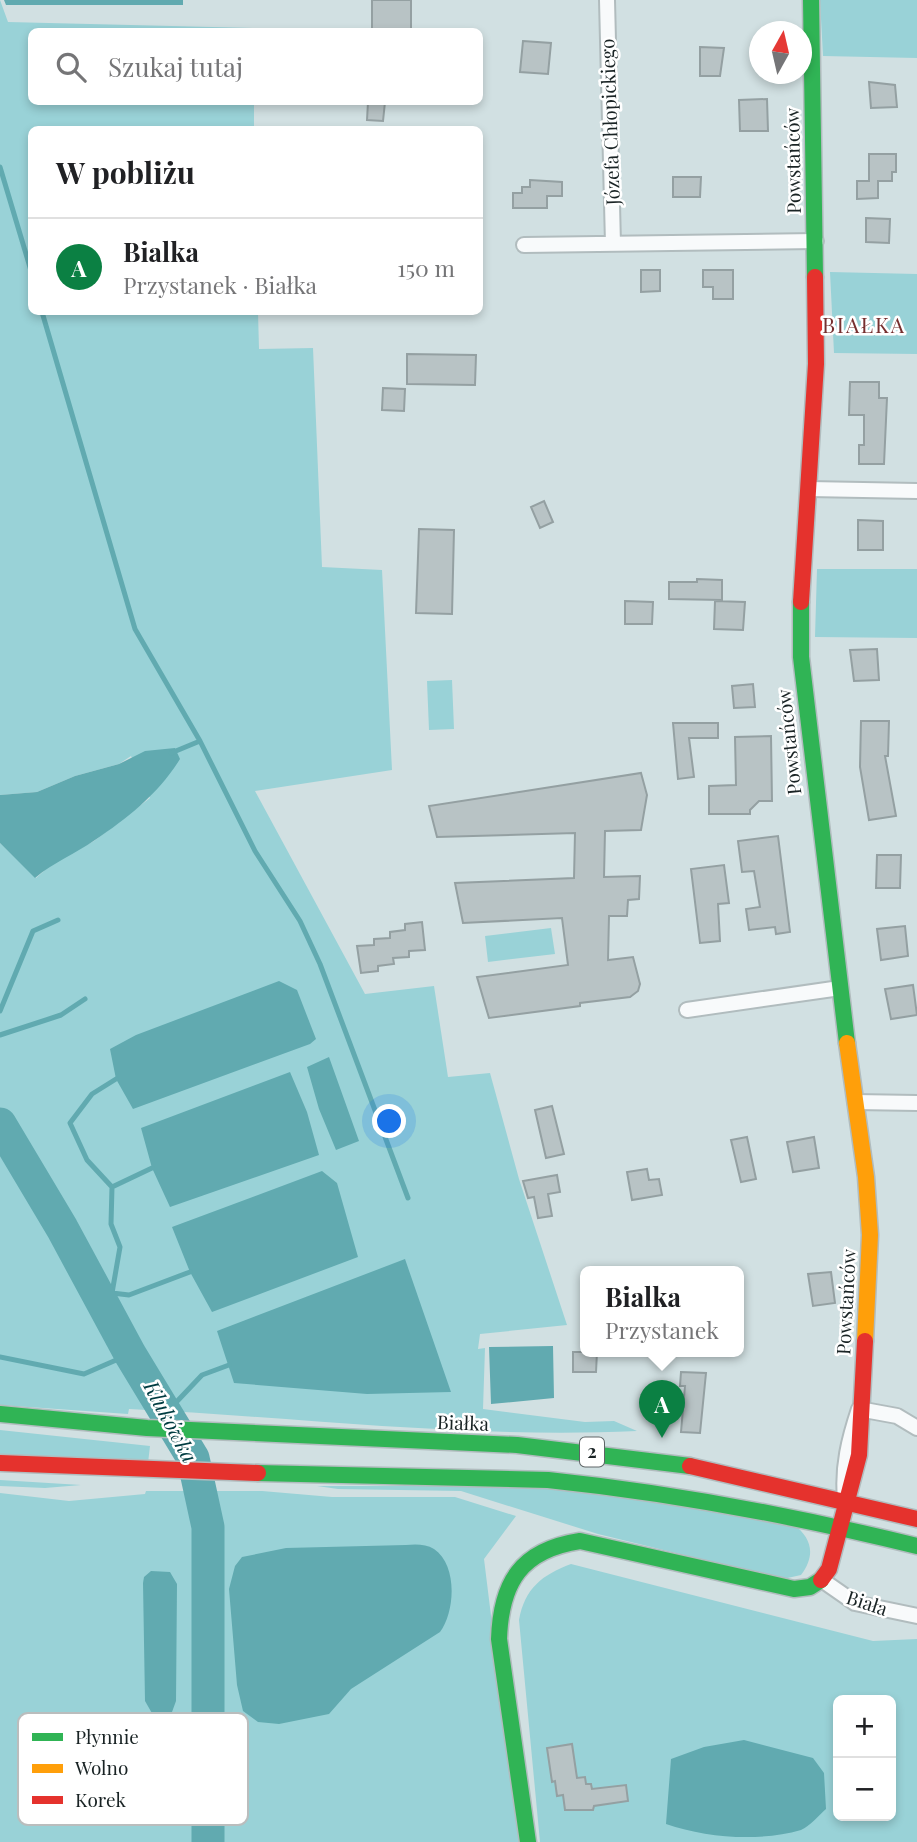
<!DOCTYPE html>
<html lang="pl">
<meta charset="utf-8">
<style>
:root{--surface:#fff;--page:#f2f2f2;--text:#202124;--muted:#757577;--line:#e0e0e0;--accent:#0b8043}
body{margin:0;font-family:"Playfair Display",serif;background:var(--page);color:var(--text)}
.controls{position:absolute;right:21px;bottom:21px;display:grid;overflow:hidden;border-radius:10px;box-shadow:0 4px 10px #0003}
.controls button{width:63px;height:63px;display:grid;place-items:center;padding:0;border:0;border-bottom:2px solid var(--line);background:var(--surface);color:var(--text);font:35px sans-serif}
.compass{position:absolute;left:749px;top:21px;width:63px;height:63px;border-radius:50%;background:var(--surface);box-shadow:0 4px 10px #0003;rotate:8deg}
.you{position:absolute;left:390px;top:1122px;width:24px;height:24px;margin:-18px;border:5px solid #fff;border-radius:50%;background:#1a73e8;box-shadow:0 0 0 10px #1a73e833}
.badge{display:grid;place-items:center;width:46px;height:46px;border-radius:50%;background:var(--accent);color:#fff;font-size:23px;font-weight:700}
.pin{position:absolute;translate:-50% -58px;filter:drop-shadow(0 2px 4px #0008)}
.pin::after{content:'';position:absolute;top:37px;width:24px;height:21px;background:inherit;clip-path:polygon(0 0,100% 0,50% 100%)}
.popup{position:absolute;left:580px;top:1266px;width:164px;height:91px;box-sizing:border-box;display:grid;place-content:center;border-radius:10px;background:var(--surface);filter:drop-shadow(0 2px 5px #0005);font-size:23px;white-space:nowrap;color:var(--muted)}
.popup b{font-size:26px;color:var(--text)}
.popup::after{content:'';position:absolute;left:50%;top:100%;margin-left:-14px;border:14px solid transparent;border-top-color:var(--surface)}
.list{margin:0;padding:0;list-style:none}
h2{display:flex;justify-content:space-between;align-items:center;height:91px;margin:0;padding:0 28px;font-size:30px}
h2 small{font-size:23px;font-weight:400;color:var(--muted)}
.list li{display:grid;grid-template-columns:46px 1fr auto;gap:21px;align-items:center;box-sizing:border-box;height:98px;padding:0 28px;border-top:2px solid var(--line)}
.list b{display:block;font-size:26px;white-space:nowrap}
.list p{margin:0;font-size:23px;white-space:nowrap;color:var(--muted)}
.list em{font-size:23px;font-style:normal;color:var(--muted)}
.icon{flex:none;width:38px;height:38px;fill:none;stroke:currentColor;stroke-width:2;stroke-linecap:round;stroke-linejoin:round}
.map{position:relative;flex:none;width:917px;height:1842px;overflow:hidden}
.search{position:absolute;background:var(--surface);box-shadow:0 4px 10px #0003;left:28px;top:28px;width:455px;height:77px;display:flex;align-items:center;gap:18px;box-sizing:border-box;padding:0 24px;border-radius:10px;color:var(--muted);font-size:26px}
.panel{position:absolute;background:var(--surface);box-shadow:0 4px 10px #0003;left:28px;top:126px;width:455px;height:189px;border-radius:10px}
.map>svg:first-child{display:block}
</style>
<div class="map">
<svg width="917" height="1842" viewBox="0 0 917 1842">
<rect width="100%" height="100%" fill="#d1e0e2"/>
<!-- green -->
<path fill="#99d2d7" fill-rule="evenodd" d="M0 0 8 22 253 28V32H32V102H254V129L32 130V312H258L259 349 313 348 322 567 382 570 392 770 255 791 365 994 434 986 448 1077 490 1073 519 1179 567 1325 480 1334 478 1349 485 1348 483 1409 585 1422 614 1421 637 1431C467 1439 298 1417 129 1409L128 1414 0 1405V843L36 878 52 864 94 841 150 798 131 756 119 764 75 776 37 792 0 795Z
M820 0H917V58L823 56Z
M830 272 917 274V354L834 353Z
M817 569H917V638L815 637Z
M452 680 454 729 429 730 427 681Z
M551 928 555 954 488 962 485 936Z
M0 1430 150 1446 148 1463 0 1455Z
M0 1480 81 1485 45 1488 0 1486Z
M317 1486H505L562 1490 685 1504 793 1524C812 1538 816 1555 801 1575L783 1579 598 1534 461 1491 338 1489Z
M146 1491H262L332 1497H455L516 1516 484 1559 519 1842H0V1493L69 1501 145 1494Z
M571 1564 873 1641 917 1639V1842H540L519 1620C525 1588 542 1575 571 1564ZM838 1700H891V1816H838Z"/>
<!-- water -->
<path fill="#61aab0" d="M4 0H183V5H6Z
M175 748 180 759C159 793 128 818 95 840 75 854 54 862 35 878L0 843V795L37 792 75 776 119 764 145 751Z
M279 981 297 990 316 1039 310 1044 133 1109 116 1079 110 1049 136 1035Z
M329 1057 359 1141 336 1150 319 1109 307 1067Z
M290 1072 307 1112 319 1155 170 1207 152 1168 141 1128Z
M322 1171 337 1183 358 1257 212 1312 190 1272 172 1227Z
M405 1259 451 1392 367 1394 234 1383 217 1331Z
M553 1346 554 1398 491 1404 489 1347Z
M406 1545C416 1544 426 1544 434 1549 458 1565 455 1612 440 1632L351 1689 329 1714 279 1724 258 1722 243 1711 237 1685 229 1589 235 1566 242 1557 286 1548Z
M151 1571 170 1572 177 1584 176 1701 172 1712 164 1716 153 1715 145 1701 143 1583 144 1577Z
M744 1740 813 1758 824 1773 826 1809C818 1816 810 1826 801 1830 759 1842 707 1838 666 1824L671 1759 704 1747Z"/>
<g fill="none" stroke-linecap="round" stroke-linejoin="round">
<!-- stream -->
<path stroke="#61aab0" stroke-width="5" d="M0 167 32 274
M42 312 135 629 200 741 255 851 300 921 320 964 408 1198
M171 753 200 741
M0 1011 33 931 58 920
M0 1035 61 1015 85 999
M112 1187 152 1168
M112 1293 129 1295 190 1272
M102 1303 112 1293 120 1247 111 1224 112 1187 87 1160 70 1123 92 1094 116 1079
M0 1357 84 1374 130 1354
M166 1413 202 1375 229 1365"/>
<!-- river -->
<path stroke="#61aab0" stroke-width="33" d="M0 1124 62 1228 130 1354 193 1458 208 1527V1842"/>
</g>
<!-- building -->
<path fill="#b8c3c5" stroke="#94a0a2" stroke-width="2" d="M372 0H411V32H372Z
M523 41 551 43 548 74 520 72Z
M700 47 724 48 720 76H700Z
M869 82 895 85 897 107 871 108Z
M767 99 768 131H740L739 100Z
M368 102H385L383 121 367 120Z
M869 154H896V172H892V181H878V198L857 199V181H869Z
M673 177H701L700 197H673Z
M530 180 562 182V196H547V208H513V193H522V187H530Z
M866 218 890 219 889 243 866 242Z
M641 270H660V291L641 292Z
M703 270H733V299H713V287H703Z
M407 354 476 355 475 385 407 384Z
M850 382H879V398H887L884 464H859V445H864V415H849Z
M383 388 405 389 404 411 382 410Z
M544 501 553 522 540 528 531 507Z
M858 520 883 521V550H858Z
M419 529 454 530 452 614 416 613Z
M697 579 722 580V600L669 599V582H697Z
M625 601 653 602 652 624H625Z
M715 601 745 602 743 630 714 629Z
M877 649 879 680 854 681 850 650Z
M753 684 755 707 734 708 732 686Z
M861 721H889L888 756H885L896 816 869 820 860 767Z
M673 723H718V738H689L694 777 678 779Z
M771 736 772 801H759L750 810V814H709V786L736 785 735 737Z
M641 773 647 795 641 830 605 831 604 877 640 876 639 899 628 900 627 916H609L608 960 633 957 640 984 638 991 630 997 580 1003V1006L489 1018 477 977 568 965 562 918 463 923 455 883 574 878 575 833 437 837 429 806Z
M778 836 790 932 776 934 775 927 749 930 746 909 760 907 754 871 742 872 738 841Z
M877 855H901L900 888H876Z
M724 865 729 903 718 904 720 941 700 943 691 869Z
M422 922 425 950 409 951V957L393 958 394 964 378 966V971L361 973 357 946 374 945V939L390 938V932L405 930V924Z
M905 926 908 956 881 960 877 929Z
M913 985 917 1015 891 1019 885 989Z
M552 1106 564 1154 546 1158 535 1110Z
M747 1137 756 1179 741 1182 731 1140Z
M814 1137 819 1168 793 1172 787 1142Z
M647 1169 649 1180 659 1179 662 1195 632 1200 627 1172Z
M557 1175 560 1192 548 1194 552 1216 538 1218 534 1197 528 1198 523 1181Z
M831 1272 835 1303 813 1306 808 1274Z
M573 1352H597L596 1372H573Z
M681 1372 706 1373 700 1433 681 1432 685 1386H680Z
M572 1744 577 1778 585 1777 586 1784H591L592 1789 626 1785 628 1801 594 1806 593 1810H565L563 1795 557 1796 555 1781 552 1782 547 1748Z"/>
<g fill="none" stroke-linecap="round" stroke-linejoin="round">
<defs>
<path id="street" d="M607 0 613 244
M524 245 816 241
M809 489 917 491
M687 1010 840 988
M855 1102 917 1103
M845 1498C842 1467 849 1439 859 1409L897 1416 917 1428
M822 1580 855 1603 917 1616"/>
<path id="fast" d="M811 0 815 277
M801 602V657L847 1043
M0 1414 147 1428 517 1445 690 1466
M258 1473 548 1480C673 1493 795 1516 917 1546
M528 1842 499 1639C501 1582 521 1550 580 1541L794 1589 810 1587 821 1580"/>
<path id="slow" d="M847 1043 866 1177 870 1235 865 1341"/>
<path id="jam" d="M801 602 816 364 815 277
M0 1463 258 1473
M690 1466 917 1519
M821 1580 829 1569 859 1455 865 1341"/>
</defs>
<!-- street casing -->
<use href="#street" stroke="#b1bcbe" stroke-width="18"/>
<!-- fast casing -->
<use href="#fast" stroke="#b1bcbe" stroke-width="19"/>
<!-- slow casing -->
<use href="#slow" stroke="#b1bcbe" stroke-width="19"/>
<!-- jam casing -->
<use href="#jam" stroke="#b1bcbe" stroke-width="19"/>
<!-- street -->
<use href="#street" stroke="#f8fafb" stroke-width="14"/>
<!-- fast -->
<use href="#fast" stroke="#30b455" stroke-width="16"/>
<!-- slow -->
<use href="#slow" stroke="#ff9f0a" stroke-width="16"/>
<!-- jam -->
<use href="#jam" stroke="#e5322d" stroke-width="16"/>
</g>
<g text-anchor="middle" stroke-width="5" stroke-linejoin="round" paint-order="stroke">
<!-- shield labels -->
<rect fill="#fff" stroke="#5e6566" stroke-width="2" x="580" y="1437.5" width="24" height="29" rx="5"/>
<g font-size="18" font-weight="bold" fill="#192324">
<text x="592" y="1458">2</text>
</g>
<!-- street labels -->
<g font-size="19" fill="#192324" stroke="#fff">
<text transform="translate(610 122) rotate(-92)" y="7">Józefa Chłopickiego</text>
<text transform="translate(793 161) rotate(-91)" y="7">Powstańców</text>
<text transform="translate(789 742) rotate(-96)" y="7">Powstańców</text>
<text transform="translate(846 1302) rotate(-87)" y="7">Powstańców</text>
<text transform="translate(463 1423) rotate(2)" y="7">Białka</text>
<text transform="translate(867 1603) rotate(18)" y="7">Biała</text>
</g>
<!-- neighbourhood labels -->
<g font-size="21" letter-spacing="2" fill="#762f2f" stroke="#fff">
<text x="864" y="333">BIAŁKA</text>
</g>
<!-- water labels -->
<g font-size="21" font-style="italic" fill="#003c41" stroke="#fff">
<text transform="translate(170 1422) rotate(62)" y="7">Klukówka</text>
</g>
</g>
<!-- legend -->
<rect x="18" y="1713" width="230" height="112" rx="10" fill="#fff" stroke="#babdbd" stroke-width="2"/>
<rect x="32" y="1733" width="31" height="8" fill="#30b455"/>
<rect x="32" y="1764" width="31" height="9" fill="#ff9f0a"/>
<rect x="32" y="1796" width="31" height="8" fill="#e5322d"/>
<g font-size="19" fill="#192324">
<text x="75" y="1744">Płynnie</text>
<text x="75" y="1775">Wolno</text>
<text x="75" y="1807">Korek</text>
</g>
</svg>
<div class="controls">
<button>+</button>
<button>−</button>
</div>
<svg class="compass" viewBox="-18 -18 36 36"><path d="M0-13l5 13h-10z" fill="#e53935"/><path d="M0 13l5-13h-10z" fill="#757577"/></svg>
<div class="you"></div>
<div class="pin badge" style="left:662px;top:1438px">A</div>
<div class="popup"><b>Bialka</b>Przystanek</div>
<div class="search"><svg class="icon" aria-label="search" viewBox="0 0 24 24"><circle cx="10" cy="10" r="6"/><path d="M15 15l6 6"/></svg>Szukaj tutaj</div>
<section class="panel">
<h2>W pobliżu<small></small></h2>
<ul class="list">
<li><span class="badge">A</span><div><b>Bialka</b><p>Przystanek · Białka</p></div><em>150 m</em></li>
</ul>
</section>
</div>
